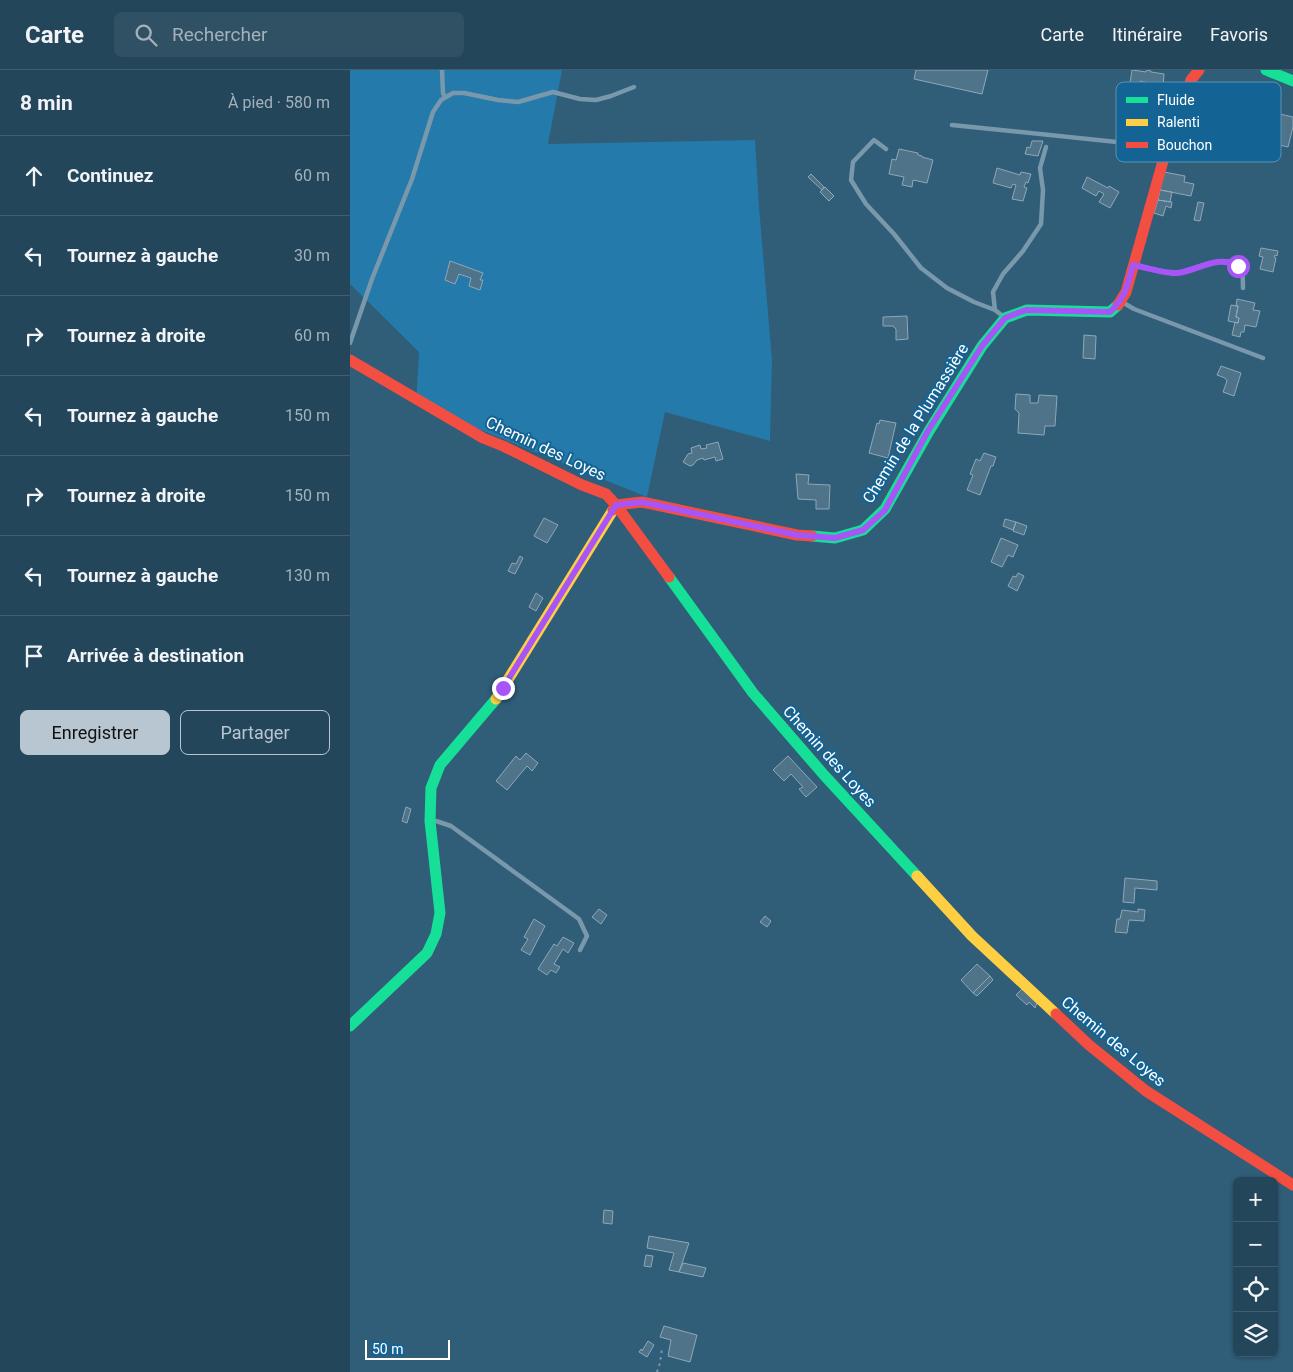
<!DOCTYPE html>
<html lang="fr">
<meta charset="utf-8">
<style>
:root{--surface:#24465a;--page:#305063;--text:#f1f3f6;--muted:#a3b1bb;--line:#415e70;--accent:#b7c6d0}
body{margin:0;font-family:Roboto,sans-serif;background:var(--page);color:var(--text)}
.controls{position:absolute;right:15px;bottom:15px;display:grid;overflow:hidden;border-radius:8px;box-shadow:0 1px 4px #0004}
.controls button{width:45px;height:45px;display:grid;place-items:center;padding:0;border:0;border-bottom:1px solid var(--line);background:var(--surface);color:var(--text);font:25px sans-serif}
.scale{position:absolute;left:15px;bottom:12px;width:85px;box-sizing:border-box;padding-left:5px;border:2px solid #fff;border-top:0;font-size:14px;line-height:18px;white-space:nowrap;color:#fff;-webkit-text-stroke:4px #136495;paint-order:stroke}
.stop{position:absolute;width:15px;height:15px;margin:-11px;border:4px solid #a855f7;border-radius:50%;background:#fff}
.stop.end{background:#a855f7;border-color:#fff;box-shadow:0 1px 5px #0008}
.list{margin:0;padding:0;list-style:none}
h2{display:flex;justify-content:space-between;align-items:center;height:65px;margin:0;padding:0 20px;font-size:21px}
h2 small{font-size:16px;font-weight:400;color:var(--muted)}
.list li{display:grid;grid-template-columns:32px 1fr auto;gap:15px;align-items:center;box-sizing:border-box;height:80px;padding:0 20px;border-top:1px solid var(--line)}
.list b{display:block;font-size:19px;white-space:nowrap}
.list em{font-size:16px;font-style:normal;color:var(--muted)}
.actions{display:flex;gap:10px;padding:15px 20px}
.actions a{flex:1;padding:11px 0;border:1px solid var(--accent);border-radius:8px;text-align:center;font-size:18px;color:var(--accent)}
.actions .main{background:var(--accent);color:#111}
.icon{flex:none;width:28px;height:28px;fill:none;stroke:currentColor;stroke-width:2;stroke-linecap:round;stroke-linejoin:round}
.map{position:relative;flex:none;width:943px;height:1302px;overflow:hidden}
header{display:flex;align-items:center;gap:30px;box-sizing:border-box;height:70px;padding:0 25px;background:var(--surface);border-bottom:1px solid var(--line)}
header strong{font-size:24px}
nav{display:flex;gap:28px;margin-inline-start:auto;font-size:18px}
.search{width:350px;height:45px;background:var(--page);display:flex;align-items:center;gap:12px;box-sizing:border-box;padding:0 18px;border-radius:8px;color:var(--muted);font-size:19px}
main{display:flex}
aside{flex:1;background:var(--surface)}
.map>svg:first-child{display:block}
</style>
<header>
<strong>Carte</strong>
<div class="search"><svg class="icon" aria-label="search" viewBox="0 0 24 24"><circle cx="10" cy="10" r="6"/><path d="M15 15l6 6"/></svg>Rechercher</div>
<nav><a>Carte</a><a>Itinéraire</a><a>Favoris</a></nav>
</header>
<main>
<aside>
<h2>8 min<small>À pied · 580 m</small></h2>
<ul class="list">
<li><svg class="icon" aria-label="ahead" viewBox="0 0 24 24"><path d="M12 20V5M6 11l6-6 6 6"/></svg><div><b>Continuez</b></div><em>60 m</em></li>
<li><svg class="icon" aria-label="left" viewBox="0 0 24 24"><path d="M17 20v-9H6M10 6l-5 5 5 5"/></svg><div><b>Tournez à gauche</b></div><em>30 m</em></li>
<li><svg class="icon" aria-label="right" viewBox="0 0 24 24"><path d="M7 20v-9h11M14 6l5 5-5 5"/></svg><div><b>Tournez à droite</b></div><em>60 m</em></li>
<li><svg class="icon" aria-label="left" viewBox="0 0 24 24"><path d="M17 20v-9H6M10 6l-5 5 5 5"/></svg><div><b>Tournez à gauche</b></div><em>150 m</em></li>
<li><svg class="icon" aria-label="right" viewBox="0 0 24 24"><path d="M7 20v-9h11M14 6l5 5-5 5"/></svg><div><b>Tournez à droite</b></div><em>150 m</em></li>
<li><svg class="icon" aria-label="left" viewBox="0 0 24 24"><path d="M17 20v-9H6M10 6l-5 5 5 5"/></svg><div><b>Tournez à gauche</b></div><em>130 m</em></li>
<li><svg class="icon" aria-label="arrive" viewBox="0 0 24 24"><path d="M6 21V4h12l-3 4 3 4H6"/></svg><div><b>Arrivée à destination</b></div></li>
</ul>
<div class="actions"><a class="main">Enregistrer</a><a>Partager</a></div>
</aside>
<div class="map">
<svg width="943" height="1302" viewBox="0 0 943 1302">
<rect width="100%" height="100%" fill="#305d78"/>
<!-- green -->
<path fill="#247aaa" d="M0 0H212L198 74 405 70 409 137 422 290 420 371 315 342 297 427 66 334 69 282 0 214Z"/>
<!-- building -->
<path fill="#4f7388" stroke="#8ea8b8" d="M566 0H638L632 24 564 9Z
M782 0 796 2 797 0 801 1V2L814 4 813 17 795 15V12L790 11V15L780 13Z
M925 43 943 47V57L938 77 925 74 930 54 923 52Z
M682 71H693L688 86 675 84 677 77 680 78Z
M549 79 568 83V85L572 86V87L583 90 577 113 563 110 562 117 552 115 554 107 539 104 542 89 546 90Z
M647 98 670 105 671 102 681 104 678 113 676 112 674 117 677 118 673 131 662 129 666 115 663 114 661 118 643 113Z
M814 102 835 106 834 112 844 114 841 126 810 120Z
M461 104 474 117 472 120 458 107Z
M737 107 758 118 759 116 769 122 760 138 749 132 754 124 749 121 746 126 732 118Z
M475 117 484 126 479 131 470 122Z
M810 120 822 122 820 132 808 130Z
M808 130 822 132 821 138 816 136 813 146 804 143Z
M848 132 854 133 850 151 844 150Z
M911 178 928 181 927 186 925 185 924 187 926 188 923 202 910 199 913 187 909 186Z
M100 191 133 203 130 210H133L130 220 119 216 121 208 109 204 105 214 95 210Z
M887 229 905 233 903 240 910 241 906 257 895 255 894 262H891L890 267 882 265 885 252 888 253 889 248 886 247 888 236H886Z
M881 235 888 236 886 247 889 248 888 253 878 251Z
M557 246 558 269 546 270V259L543 256H533V247Z
M734 265 746 266 745 289 733 288Z
M871 296 891 303 884 326 873 322 877 311 875 308 867 305Z
M666 324 680 325V333H688L689 325 707 326 705 356H695L694 365 668 363 669 343 665 339Z
M530 350 546 353 538 388 519 383 527 353 529 354Z
M368 372 373 389 366 391 365 387 354 390 353 388 347 390 343 395 340 396 333 392 338 384 342 383 341 378 350 375 351 379 357 378 356 375Z
M634 383 646 387 643 396H641L630 425 617 420 623 405 620 404 626 389 630 391Z
M446 404 459 405 458 414 480 415 479 439H466V430L448 429Z
M194 448 208 455 197 473 184 466Z
M655 449 666 452 663 460 653 456Z
M666 452 677 456 674 465 663 461Z
M651 468 668 475 663 487 658 485 652 497 641 492Z
M170 486 173 488 165 504 158 501 162 493 166 494Z
M668 503 674 506 667 521 658 516 663 506 666 507Z
M186 523 193 528 186 541 179 537Z
M176 683 188 693 182 701 177 696 157 720 146 711 166 686 170 690Z
M438 686 467 717 456 727 449 719 453 717 441 704 434 711 423 700Z
M56 737 61 739 57 753 52 751Z
M775 808 807 811V820L785 818 784 833 773 832Z
M249 839 257 845 251 854 242 847Z
M788 839 795 840 794 851 779 850 777 863 765 862 767 849H770L772 840 788 842Z
M415 846 421 851 417 857 410 852Z
M184 849 195 856 180 885 171 880 178 869 174 867Z
M213 867 224 873 218 883 213 879 204 894 210 897 206 903 201 900 197 905 188 899 204 874 207 876Z
M627 894 640 906 623 923 611 910Z
M640 906 643 910 627 926 623 923Z
M672 919 687 933 685 938 679 932 677 935 666 925Z
M254 1140 263 1141 262 1154 253 1153Z
M299 1166 339 1173 329 1202 319 1200 324 1183 297 1178Z
M296 1185 303 1186 301 1197 294 1196Z
M333 1193 356 1198 353 1207 329 1202Z
M314 1256 347 1265 340 1292 318 1286 321 1270 310 1267Z
M298 1271 304 1275 297 1287 289 1282 291 1279 292 1281Z"/>
<g fill="none" stroke-linecap="round" stroke-linejoin="round">
<!-- path -->
<path stroke="#7a98ab" stroke-width="2" stroke-dasharray="2.5 4" stroke-linecap="butt" d="M307 1302 310 1293 312 1278"/>
<!-- lane -->
<path stroke="#7a98ab" stroke-width="4.5" d="M92 0 93 23 95 27
M602 55 815 77
M536 79 524 70 503 92 501 110 516 134 544 164 571 198 597 218 624 232 645 240 654 247
M785 195C796 197 816 204 827 203 843 201 882 178 892 202 893 207 893 213 893 218
M772 232 784 239 913 288
M645 240 643 222 653 204 673 181 691 154 693 120 690 98 696 77
M0 273 22 209 62 109 83 42 91 30 103 23H114L148 30 168 32 203 22 230 29 246 30 261 26 284 17
M81 751H86L101 756 229 849 237 866 230 880"/>
<!-- fast -->
<path stroke="#16e098" stroke-width="11" d="M916 0 943 11
M462 466 485 468 513 460 535 439 579 361 632 276 655 248 677 240 760 242 768 235
M319 507 403 623 474 705 567 806
M0 956 77 883 86 864 90 843 80 751 81 718 90 695 146 629"/>
<!-- slow -->
<path stroke="#ffcf43" stroke-width="11" d="M146 629 263 440
M567 806 622 866 706 944"/>
<!-- jam -->
<path stroke="#f24e42" stroke-width="11" d="M768 235 776 222 817 77 841 10 849 0
M0 290 133 368 153 376 232 415 256 424 266 435 319 507
M263 440 266 435 292 432 447 465 462 466
M706 944 739 975 796 1021 943 1115"/>
</g>
<g fill="none" stroke-linecap="round" stroke-linejoin="round">
<!-- route -->
<path stroke="#a855f7" stroke-width="6" d="M153 618 266 435 292 432 447 465 485 468 513 460 535 440 578 361 632 276 655 248 676 240 760 242C776 227 777 216 783 195 794 197 817 204 827 203 848 201 866 184 888 196"/>
</g>
<g text-anchor="middle" stroke-width="4" stroke-linejoin="round" paint-order="stroke">
<!-- street labels -->
<g font-size="16" fill="#fff" stroke="#136495">
<text transform="translate(565 353) rotate(-58)" y="6">Chemin de la Plumassière</text>
<text transform="translate(196 378) rotate(25)" y="6">Chemin des Loyes</text>
<text transform="translate(480 686) rotate(48)" y="6">Chemin des Loyes</text>
<text transform="translate(764 971) rotate(40)" y="6">Chemin des Loyes</text>
</g>
</g>
<!-- legend -->
<rect x="766" y="12" width="165" height="80" rx="8" fill="#136495" stroke="#5a92b5" stroke-width="1"/>
<rect x="776" y="27" width="22" height="6" fill="#16e098"/>
<rect x="776" y="49" width="22" height="7" fill="#ffcf43"/>
<rect x="776" y="72" width="22" height="6" fill="#f24e42"/>
<g font-size="14" fill="#fff">
<text x="807" y="35">Fluide</text>
<text x="807" y="57">Ralenti</text>
<text x="807" y="80">Bouchon</text>
</g>
</svg>
<div class="controls">
<button>+</button>
<button>−</button>
<button><svg class="icon" aria-label="locate" viewBox="0 0 24 24"><circle cx="12" cy="12" r="6"/><path d="M12 2v4M12 18v4M2 12h4M18 12h4"/></svg></button>
<button><svg class="icon" aria-label="layers" viewBox="0 0 24 24"><path d="M12 4l9 5-9 5-9-5zM3 14l9 5 9-5"/></svg></button>
</div>
<div class="scale">50 m</div>
<div class="stop" style="left:888px;top:196px"></div>
<div class="stop end" style="left:153px;top:618px"></div>
</div>
</main>
